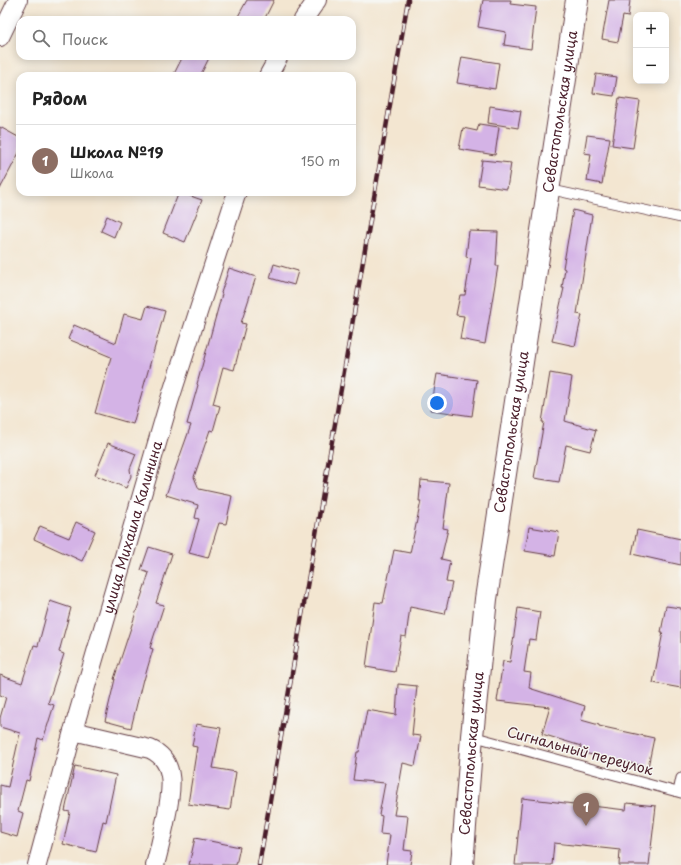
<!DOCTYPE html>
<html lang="ru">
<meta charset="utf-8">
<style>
:root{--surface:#fff;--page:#f2f2f2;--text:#222;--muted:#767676;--line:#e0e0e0;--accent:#b5179e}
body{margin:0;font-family:"Playpen Sans",sans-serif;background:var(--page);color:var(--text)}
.controls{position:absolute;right:12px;top:12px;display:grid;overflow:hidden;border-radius:8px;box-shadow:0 2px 10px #0003}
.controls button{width:36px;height:36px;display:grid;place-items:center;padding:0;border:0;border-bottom:1px solid var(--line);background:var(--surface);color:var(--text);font:20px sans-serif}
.you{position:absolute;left:437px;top:403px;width:14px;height:14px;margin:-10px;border:3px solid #fff;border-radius:50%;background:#1a73e8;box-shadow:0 0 0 6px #1a73e833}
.badge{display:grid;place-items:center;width:26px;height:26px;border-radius:50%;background:var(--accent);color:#fff;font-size:13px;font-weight:700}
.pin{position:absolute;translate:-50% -33px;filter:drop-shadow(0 1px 2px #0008)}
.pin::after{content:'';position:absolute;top:21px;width:14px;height:12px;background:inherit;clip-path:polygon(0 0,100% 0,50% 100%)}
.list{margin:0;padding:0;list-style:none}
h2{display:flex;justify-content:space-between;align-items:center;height:52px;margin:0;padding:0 16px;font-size:17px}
h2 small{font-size:13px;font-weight:400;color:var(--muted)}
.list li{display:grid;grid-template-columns:26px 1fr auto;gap:12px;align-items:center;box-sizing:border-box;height:72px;padding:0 16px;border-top:1px solid var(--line)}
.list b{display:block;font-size:15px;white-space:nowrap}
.list p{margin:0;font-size:13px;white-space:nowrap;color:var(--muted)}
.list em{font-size:13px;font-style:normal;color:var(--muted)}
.icon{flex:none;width:22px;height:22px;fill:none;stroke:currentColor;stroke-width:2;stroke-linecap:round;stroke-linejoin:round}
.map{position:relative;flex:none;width:681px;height:865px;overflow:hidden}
.search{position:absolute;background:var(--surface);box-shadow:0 2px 10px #0003;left:16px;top:16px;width:340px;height:44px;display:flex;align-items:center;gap:10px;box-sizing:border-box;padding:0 14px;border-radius:12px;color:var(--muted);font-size:15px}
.panel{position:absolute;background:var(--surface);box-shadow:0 2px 10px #0003;left:16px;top:72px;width:340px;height:124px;border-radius:12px}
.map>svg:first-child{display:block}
</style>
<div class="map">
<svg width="681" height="865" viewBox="0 0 681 865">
<rect width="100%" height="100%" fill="#f6f6f2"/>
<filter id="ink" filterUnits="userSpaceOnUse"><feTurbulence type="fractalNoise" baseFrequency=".025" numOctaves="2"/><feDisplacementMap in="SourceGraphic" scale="8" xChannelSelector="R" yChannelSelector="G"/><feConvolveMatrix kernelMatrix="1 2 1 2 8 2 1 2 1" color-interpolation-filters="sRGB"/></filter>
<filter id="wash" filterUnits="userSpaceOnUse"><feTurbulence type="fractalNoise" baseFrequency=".012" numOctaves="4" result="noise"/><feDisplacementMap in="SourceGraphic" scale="16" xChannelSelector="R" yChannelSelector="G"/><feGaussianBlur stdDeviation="0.9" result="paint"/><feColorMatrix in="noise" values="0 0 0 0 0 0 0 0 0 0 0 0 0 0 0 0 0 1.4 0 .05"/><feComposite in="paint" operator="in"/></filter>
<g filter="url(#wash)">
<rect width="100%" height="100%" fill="#f3e6d1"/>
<g id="blocks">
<!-- building -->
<path fill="#d4b3e6" d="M247 0H274L264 20H236Z
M483 0H511L510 4 536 7 531 49 504 45 506 32 478 27Z
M609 0H630L628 17 623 16 618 42 602 39Z
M183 56H210L200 76H173Z
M462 57 499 63 495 89 457 83Z
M596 74 617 77 614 96 593 93Z
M619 98 640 101 633 148 612 145Z
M490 106 521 111 518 128 488 123Z
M479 124 499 127 495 155 459 149 463 128 477 131Z
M0 127 20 138V151L0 189Z
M587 135 610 138 602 184 587 181 591 154 584 153Z
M482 160 511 163 507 189 478 185Z
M179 192 202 200 185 242 163 233Z
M573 210 592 215 577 314 582 315 575 346 552 341 564 288H562L565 269 563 268Z
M107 216 120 222 114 237 101 231Z
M469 231 498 232 496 266H498L485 344 460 339 464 316 456 315 460 295H465L471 258 466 257Z
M274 264 298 271 294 285 270 278Z
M229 268 256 277 241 323 246 324 234 370 223 367 213 404 220 406 213 431 210 430 194 477 199 489 232 496 226 524 219 523 208 558 189 553 199 519 195 518 198 505 166 495 191 425 187 424 198 385 197 384 222 294 221 293Z
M147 306 165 311 133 424 95 413 111 357 68 339 74 325 116 343 124 314 143 319Z
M550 373 572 377 565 421 596 430 590 451 566 445 559 482 534 478 544 422H542Z
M437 374 477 380 472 416 431 410Z
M108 443 136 454 130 469 131 476 126 488 95 475Z
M421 480 449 483 443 528 448 529 441 559 450 561 446 582 452 583 445 614 410 607 406 637 401 636 395 672 366 667 375 602 383 603 394 550 410 553 421 501H419Z
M76 522 95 531 82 561 34 539 40 526 69 538Z
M529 527 559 532 555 556 525 551Z
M637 530 681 539V565L632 554Z
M149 547 172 554 156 603 164 605 150 648 153 649 144 680 143 679 131 728 105 721 115 679H114L149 573 141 570Z
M50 601 71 608 59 652 64 654 48 703 54 705 43 740 38 738 29 781 26 780 18 811 23 813 17 837 0 832V785L8 787 20 733 0 727V718L6 697 0 695V675L22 683 34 645 38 646Z
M666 606 681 608V688L653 683 663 632H661Z
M518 608 540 612 536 640 529 639 524 672 531 673 529 688 585 706 581 720 599 725V726L654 738 648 767 579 752 581 746 542 734 550 707 497 701 503 661 510 662Z
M398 684 417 686 412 735 421 736 415 766 403 763 394 815 408 816 404 850 412 851 410 865H386L390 835 380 834 382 816 379 815 385 783 353 780 357 752H359L367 710 396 715Z
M196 724 221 728 213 768 236 772 230 810 188 804 197 747 192 746Z
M75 766 116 775 106 822 103 821 96 852 63 844 70 812 65 811Z
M522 798 626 810 627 803 656 806 649 865H619L620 850 554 843 552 865H515Z
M195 838 240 847 236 865H189Z"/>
</g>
</g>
<g filter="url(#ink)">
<use href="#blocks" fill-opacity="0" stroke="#633d44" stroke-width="1"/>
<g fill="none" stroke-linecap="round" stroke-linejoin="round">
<defs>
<path id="service" d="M548 189 681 218
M472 736 681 793
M678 792 681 778"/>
<g id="minor">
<path d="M303 20 317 0"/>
<path d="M0 37 18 0"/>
<path d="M268 76 279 56"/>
<path d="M73 731 150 749C180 762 170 798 165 823 162 837 159 851 155 865"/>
<path id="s1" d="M37 865 73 731 169 402 237 192"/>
</g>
<g id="tertiary">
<path id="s2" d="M462 865 472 736 486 599 577 0"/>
</g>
</defs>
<!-- service casing -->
<use href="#service" stroke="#633d44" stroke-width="11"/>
<!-- minor casing -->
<use href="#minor" stroke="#633d44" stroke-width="20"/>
<!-- tertiary casing -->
<use href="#tertiary" stroke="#633d44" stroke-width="24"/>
<!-- service -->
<use href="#service" stroke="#fff" stroke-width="9"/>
<!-- minor -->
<use href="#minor" stroke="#fff" stroke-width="18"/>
<!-- tertiary -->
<use href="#tertiary" stroke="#fff" stroke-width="22"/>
<defs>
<path id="rail" d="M259 865 408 0"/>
</defs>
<!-- rail casing -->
<use href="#rail" stroke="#4a1f2b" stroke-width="4.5"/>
<!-- rail -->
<use href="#rail" stroke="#f6f6f2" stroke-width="3" stroke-dasharray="9" stroke-linecap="butt"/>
</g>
</g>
<g text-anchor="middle" stroke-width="3" stroke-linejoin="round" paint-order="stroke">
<!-- street labels -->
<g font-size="14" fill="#4a1f2b" stroke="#f6f6f2">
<text dy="5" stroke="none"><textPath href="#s2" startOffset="760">Севастопольская улица</textPath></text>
<text dy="5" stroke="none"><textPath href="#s2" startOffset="436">Севастопольская улица</textPath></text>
<text dy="5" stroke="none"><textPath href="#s1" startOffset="351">улица Михаила Калинина</textPath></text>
<text transform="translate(580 751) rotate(15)" y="5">Сигнальный переулок</text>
<text dy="5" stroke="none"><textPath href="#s2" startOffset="112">Севастопольская улица</textPath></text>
</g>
</g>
</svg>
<div class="controls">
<button>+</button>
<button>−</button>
</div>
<div class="you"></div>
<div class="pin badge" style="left:586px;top:826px;background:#8d6e63">1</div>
<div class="search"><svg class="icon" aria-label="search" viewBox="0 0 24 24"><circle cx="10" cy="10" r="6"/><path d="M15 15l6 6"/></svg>Поиск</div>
<section class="panel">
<h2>Рядом<small></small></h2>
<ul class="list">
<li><span class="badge" style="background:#8d6e63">1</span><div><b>Школа №19</b><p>Школа</p></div><em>150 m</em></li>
</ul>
</section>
</div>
